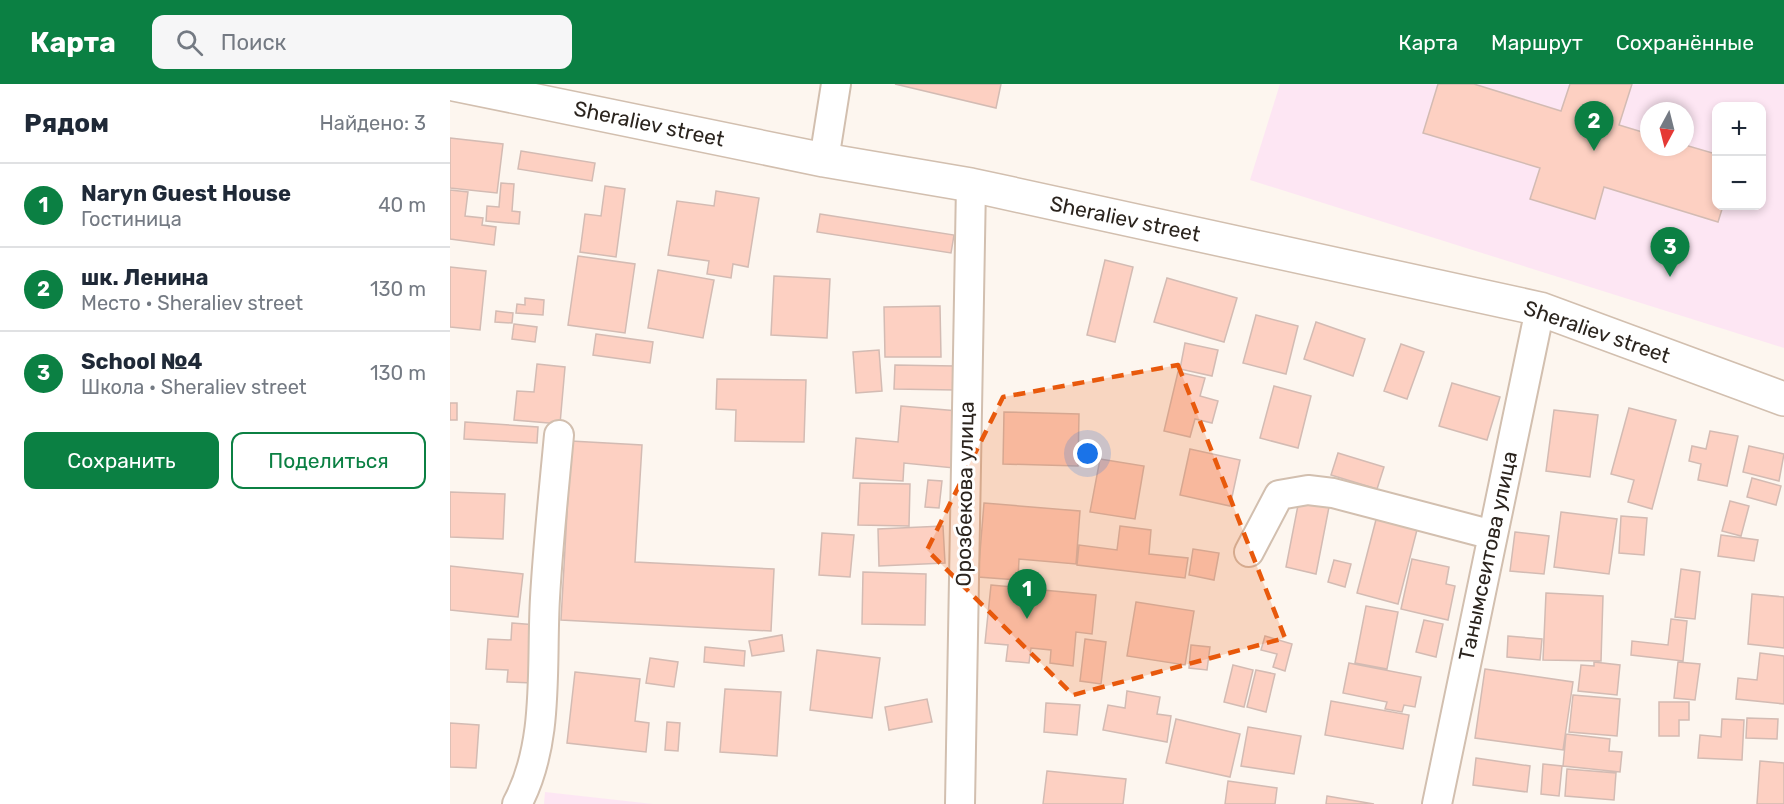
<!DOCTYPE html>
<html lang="ru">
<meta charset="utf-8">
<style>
:root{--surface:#fff;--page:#f6f6f7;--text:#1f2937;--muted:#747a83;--line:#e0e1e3;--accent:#0b8043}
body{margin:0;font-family:Rubik,sans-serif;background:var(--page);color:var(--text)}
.controls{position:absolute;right:18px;top:18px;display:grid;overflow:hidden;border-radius:12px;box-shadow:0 3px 9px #0003}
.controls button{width:54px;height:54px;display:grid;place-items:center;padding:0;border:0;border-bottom:2px solid var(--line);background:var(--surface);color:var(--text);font:30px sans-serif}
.compass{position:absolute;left:1190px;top:18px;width:54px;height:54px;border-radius:50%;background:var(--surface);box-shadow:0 3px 9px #0003;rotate:187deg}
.you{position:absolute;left:638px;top:370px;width:21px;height:21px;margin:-15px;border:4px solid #fff;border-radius:50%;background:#1a73e8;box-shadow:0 0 0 9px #1a73e833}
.badge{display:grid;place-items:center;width:39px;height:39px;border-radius:50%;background:var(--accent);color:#fff;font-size:20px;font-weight:700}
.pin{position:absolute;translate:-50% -50px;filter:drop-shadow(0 2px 3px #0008)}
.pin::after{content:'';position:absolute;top:32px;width:21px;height:18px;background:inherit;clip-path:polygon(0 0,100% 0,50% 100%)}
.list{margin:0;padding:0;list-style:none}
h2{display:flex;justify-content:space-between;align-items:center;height:78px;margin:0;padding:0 24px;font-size:26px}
h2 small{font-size:20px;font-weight:400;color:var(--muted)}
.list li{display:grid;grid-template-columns:39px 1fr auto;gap:18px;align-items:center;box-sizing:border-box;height:84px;padding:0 24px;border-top:2px solid var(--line)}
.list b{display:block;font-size:22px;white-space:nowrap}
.list p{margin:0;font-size:20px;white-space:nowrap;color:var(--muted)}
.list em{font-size:20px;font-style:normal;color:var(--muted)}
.actions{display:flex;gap:12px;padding:18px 24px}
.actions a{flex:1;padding:14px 0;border:2px solid var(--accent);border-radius:12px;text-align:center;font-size:21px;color:var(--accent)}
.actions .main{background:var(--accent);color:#fff}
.icon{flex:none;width:33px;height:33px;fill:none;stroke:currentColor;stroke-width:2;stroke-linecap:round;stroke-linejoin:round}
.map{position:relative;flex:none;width:1334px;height:720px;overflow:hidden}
header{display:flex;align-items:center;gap:36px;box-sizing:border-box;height:84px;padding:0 30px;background:var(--accent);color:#fff}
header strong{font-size:28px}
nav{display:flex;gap:33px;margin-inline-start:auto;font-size:21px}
.search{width:420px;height:54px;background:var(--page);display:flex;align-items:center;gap:15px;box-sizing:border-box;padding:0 21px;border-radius:12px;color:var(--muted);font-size:22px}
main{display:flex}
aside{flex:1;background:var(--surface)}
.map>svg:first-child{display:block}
</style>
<header>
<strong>Карта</strong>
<div class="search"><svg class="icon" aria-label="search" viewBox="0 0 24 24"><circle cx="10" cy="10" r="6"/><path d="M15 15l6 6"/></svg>Поиск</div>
<nav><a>Карта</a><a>Маршрут</a><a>Сохранённые</a></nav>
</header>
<main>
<aside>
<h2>Рядом<small>Найдено: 3</small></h2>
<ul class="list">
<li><span class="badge">1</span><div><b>Naryn Guest House</b><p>Гостиница</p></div><em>40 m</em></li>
<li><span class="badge">2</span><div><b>шк. Ленина</b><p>Место · Sheraliev street</p></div><em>130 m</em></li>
<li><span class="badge">3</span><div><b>School №4</b><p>Школа · Sheraliev street</p></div><em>130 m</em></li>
</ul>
<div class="actions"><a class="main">Сохранить</a><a>Поделиться</a></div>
</aside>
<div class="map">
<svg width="1334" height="720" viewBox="0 0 1334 720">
<rect width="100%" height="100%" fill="#fdf6ef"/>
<!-- education -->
<path fill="#fde6f3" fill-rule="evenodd" d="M830 0H1334V264L800 96ZM1266 22H1312V122H1266ZM1199 27H1235V63H1199Z
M95 708 203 720H94Z"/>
<!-- building -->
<path fill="#fdd0c2" stroke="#d3bbb3" stroke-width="1.5" d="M445 0H551L546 24Z
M988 0H1024L1111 27 1120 0H1182L1169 41 1199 50V63L1235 61 1266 70V122H1273L1268 138 1154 103 1145 135 1080 115 1090 84 973 49Z
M0 54 53 60 47 109 0 104Z
M71 67 145 79 142 97 68 85Z
M51 99 64 100 62 127 70 128 69 140 36 137 37 122 49 123Z
M155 102 175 105 166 173 130 168 135 130 151 132Z
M0 106 18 108 15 132 33 134 32 141 46 143 44 161 0 155Z
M266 107 309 114 298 183 283 180 281 194 257 190 259 177 218 171 227 117 264 122Z
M370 130 504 151 501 169 367 148Z
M128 172 185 180 175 249 118 241Z
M655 176 683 183 665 258 637 251Z
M0 183 36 187 30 246 0 243Z
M208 186 264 196 253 254 198 244Z
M324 192 380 195 377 254 321 251Z
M717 194 787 214 774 258 704 238Z
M75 214 94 216 93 231 66 229 67 220 75 221Z
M490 222 491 273H435L434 223Z
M46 227 63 229 62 239 45 238Z
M806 231 848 242 836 290 793 279Z
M866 238 915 255 903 292 854 275Z
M64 240 87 243 85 258 62 255Z
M146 250 203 258 200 279 143 271Z
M735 259 768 266 762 292 730 285Z
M951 260 974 268 957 315 934 307Z
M429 266 432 307 406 309 403 268Z
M87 280 115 283 110 340 64 336 67 307 84 308Z
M445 281 505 282V306L444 305Z
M728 288 755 294 750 312 768 317 762 339 745 335 740 353 714 347Z
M267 295 356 296 354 358 285 357 286 326 266 325Z
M1002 299 1050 313 1037 356 989 342Z
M824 302 861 312 848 364 810 354Z
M0 319H7V336H0Z
M451 322 508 327 504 384 454 379 453 397 403 394 406 354 448 358Z
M1179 324 1226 336 1202 425 1178 418 1184 396 1161 390Z
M1104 326 1148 331 1140 393 1096 387Z
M554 328 629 330 628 382 553 380Z
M15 338 88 343 87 359 14 355Z
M1260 347 1288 352 1277 402 1248 396 1251 380 1239 377 1242 362 1256 365Z
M121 357 192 361 185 478 324 485 321 547 111 536Z
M1299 362 1334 370 1329 397 1293 388Z
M740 365 790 376 780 422 730 411Z
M888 369 934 383 927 405 881 391Z
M650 375 694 382 685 435 640 428Z
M1302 394 1331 402 1326 421 1297 413Z
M478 396 492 397 489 424 475 423Z
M410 399 460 400 459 442 408 441Z
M0 408 55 410 53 455 0 453Z
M849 416 879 423 866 490 836 483Z
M1280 417 1299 422 1291 452 1272 447Z
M534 419 630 427 626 480 569 475 568 496 528 493Z
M928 428 969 438 948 520 907 509Z
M1111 428 1167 435 1159 490 1104 483Z
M1171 432 1197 434 1194 471 1169 469Z
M493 442 495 479 429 482 428 445Z
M670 442 701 446 699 470 738 474 735 494 627 481 629 461 667 466Z
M1065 448 1099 452 1094 490 1060 487Z
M372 449 404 451 400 493 369 491Z
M1271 451 1308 456 1304 477 1268 472Z
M743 465 769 469 764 496 739 491Z
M962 475 999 483 996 500 1005 502 998 536 951 525Z
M884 476 901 480 895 503 878 498Z
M0 482 73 490 68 533 0 526Z
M1231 485 1250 488 1245 535 1225 533Z
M413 488 476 490 475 541 412 540Z
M541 501 646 511 642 550 626 548 623 582 600 579 601 566 581 564 579 579 556 577 558 561 535 559Z
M1096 509 1153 512 1151 577 1093 576Z
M1302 510 1334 513V564L1298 560Z
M686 518 744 527 735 581 677 572Z
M916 522 948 528 937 585 905 579Z
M1221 535 1237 537 1233 577 1181 571 1182 557 1218 561Z
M974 536 993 540 986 573 966 568Z
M62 539 87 541 83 599 57 598 58 586 36 585 38 555 61 556Z
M332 551 334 567 302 572 299 557Z
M815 552 842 560 835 587 823 583 827 570 811 566Z
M1058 552 1092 555 1090 576 1057 573Z
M635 555 656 558 651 600 630 597Z
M741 561 760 563 757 586 739 584Z
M255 563 295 567 294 582 254 578Z
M367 566 430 574 422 634 360 626Z
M1310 569 1334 572V620L1286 615 1288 594 1307 596Z
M200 574 228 578 224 603 196 599Z
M1144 578 1170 581 1167 611 1128 607 1131 581 1144 582Z
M1228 578 1250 580 1245 616 1224 614Z
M899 579 971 593 965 623 954 621 952 628 935 625 937 618 893 609Z
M783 581 803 586 794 623 774 618Z
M1035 585 1123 598 1113 666 1025 654Z
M806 586 825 590 816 628 797 623Z
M125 588 190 595 185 637 199 639 196 668 117 659Z
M275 605 331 608 327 672 270 668Z
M677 607 710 613 707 630 721 632 717 658 653 646 658 621 675 624Z
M1123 611 1170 615 1167 652 1119 648Z
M477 615 482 638 439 646 435 623Z
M881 617 959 631 953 665 875 651Z
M1209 618H1239V636H1229V652H1209Z
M596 619 630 621 627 651 594 648Z
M1297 634 1328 635 1327 655 1296 654Z
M726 635 790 650 780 693 716 679Z
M1272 635 1294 636 1292 676 1248 674 1250 651 1271 653Z
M217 638 230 639 228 667 215 666Z
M0 639 29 641 26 684 0 683Z
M798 643 851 652 844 690 791 682Z
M1116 650 1160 655 1159 667 1172 668 1170 688 1113 682Z
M1026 674 1080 682 1077 708 1023 701Z
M1310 677 1334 679V720H1307Z
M1093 680 1112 682 1109 712 1091 710Z
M1117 685 1166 689 1164 716 1115 712Z
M597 687 676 695 673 720H593Z
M778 697 827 704 825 720H775Z
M877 712 924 720H876Z"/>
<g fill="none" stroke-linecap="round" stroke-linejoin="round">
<defs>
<path id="minor" d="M374 76 386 0
M799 468 829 411 858 406 883 409 1043 451
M67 720C100 659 91 582 95 514 98 460 104 405 109 351
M510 720 521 101
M987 720 1090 225"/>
<path id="tertiary" d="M4 0 374 76 521 101 1090 225 1334 315"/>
</defs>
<!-- minor casing -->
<use href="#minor" stroke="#d2bfaf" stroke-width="32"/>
<!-- tertiary casing -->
<use href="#tertiary" stroke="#d2bfaf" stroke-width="36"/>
<!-- minor -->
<use href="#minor" stroke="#fff" stroke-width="28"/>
<!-- tertiary -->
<use href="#tertiary" stroke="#fff" stroke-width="33"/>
</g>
<!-- marked area -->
<path fill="#e8590c" fill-opacity="0.2" stroke="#e8590c" stroke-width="4.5" stroke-dasharray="12 8" stroke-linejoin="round" d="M728 281 835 554 623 611 477 466 553 313Z"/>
<g text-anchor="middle" stroke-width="6" stroke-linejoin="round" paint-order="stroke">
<!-- street labels -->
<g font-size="21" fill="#2b241e" stroke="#fff">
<text transform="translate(199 40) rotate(12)" y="7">Sheraliev street</text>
<text transform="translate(675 135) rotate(12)" y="7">Sheraliev street</text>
<text transform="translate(1147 248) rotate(19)" y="7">Sheraliev street</text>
<text transform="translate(515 410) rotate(-89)" y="7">Орозбекова улица</text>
<text transform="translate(1038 472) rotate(-78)" y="7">Танымсеитова улица</text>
</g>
</g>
</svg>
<div class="controls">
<button>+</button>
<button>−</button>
</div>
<svg class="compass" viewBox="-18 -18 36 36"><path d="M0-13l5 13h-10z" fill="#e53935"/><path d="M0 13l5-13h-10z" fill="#747a83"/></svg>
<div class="you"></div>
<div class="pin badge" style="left:577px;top:535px">1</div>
<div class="pin badge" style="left:1144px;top:67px">2</div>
<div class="pin badge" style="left:1220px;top:193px">3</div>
</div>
</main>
